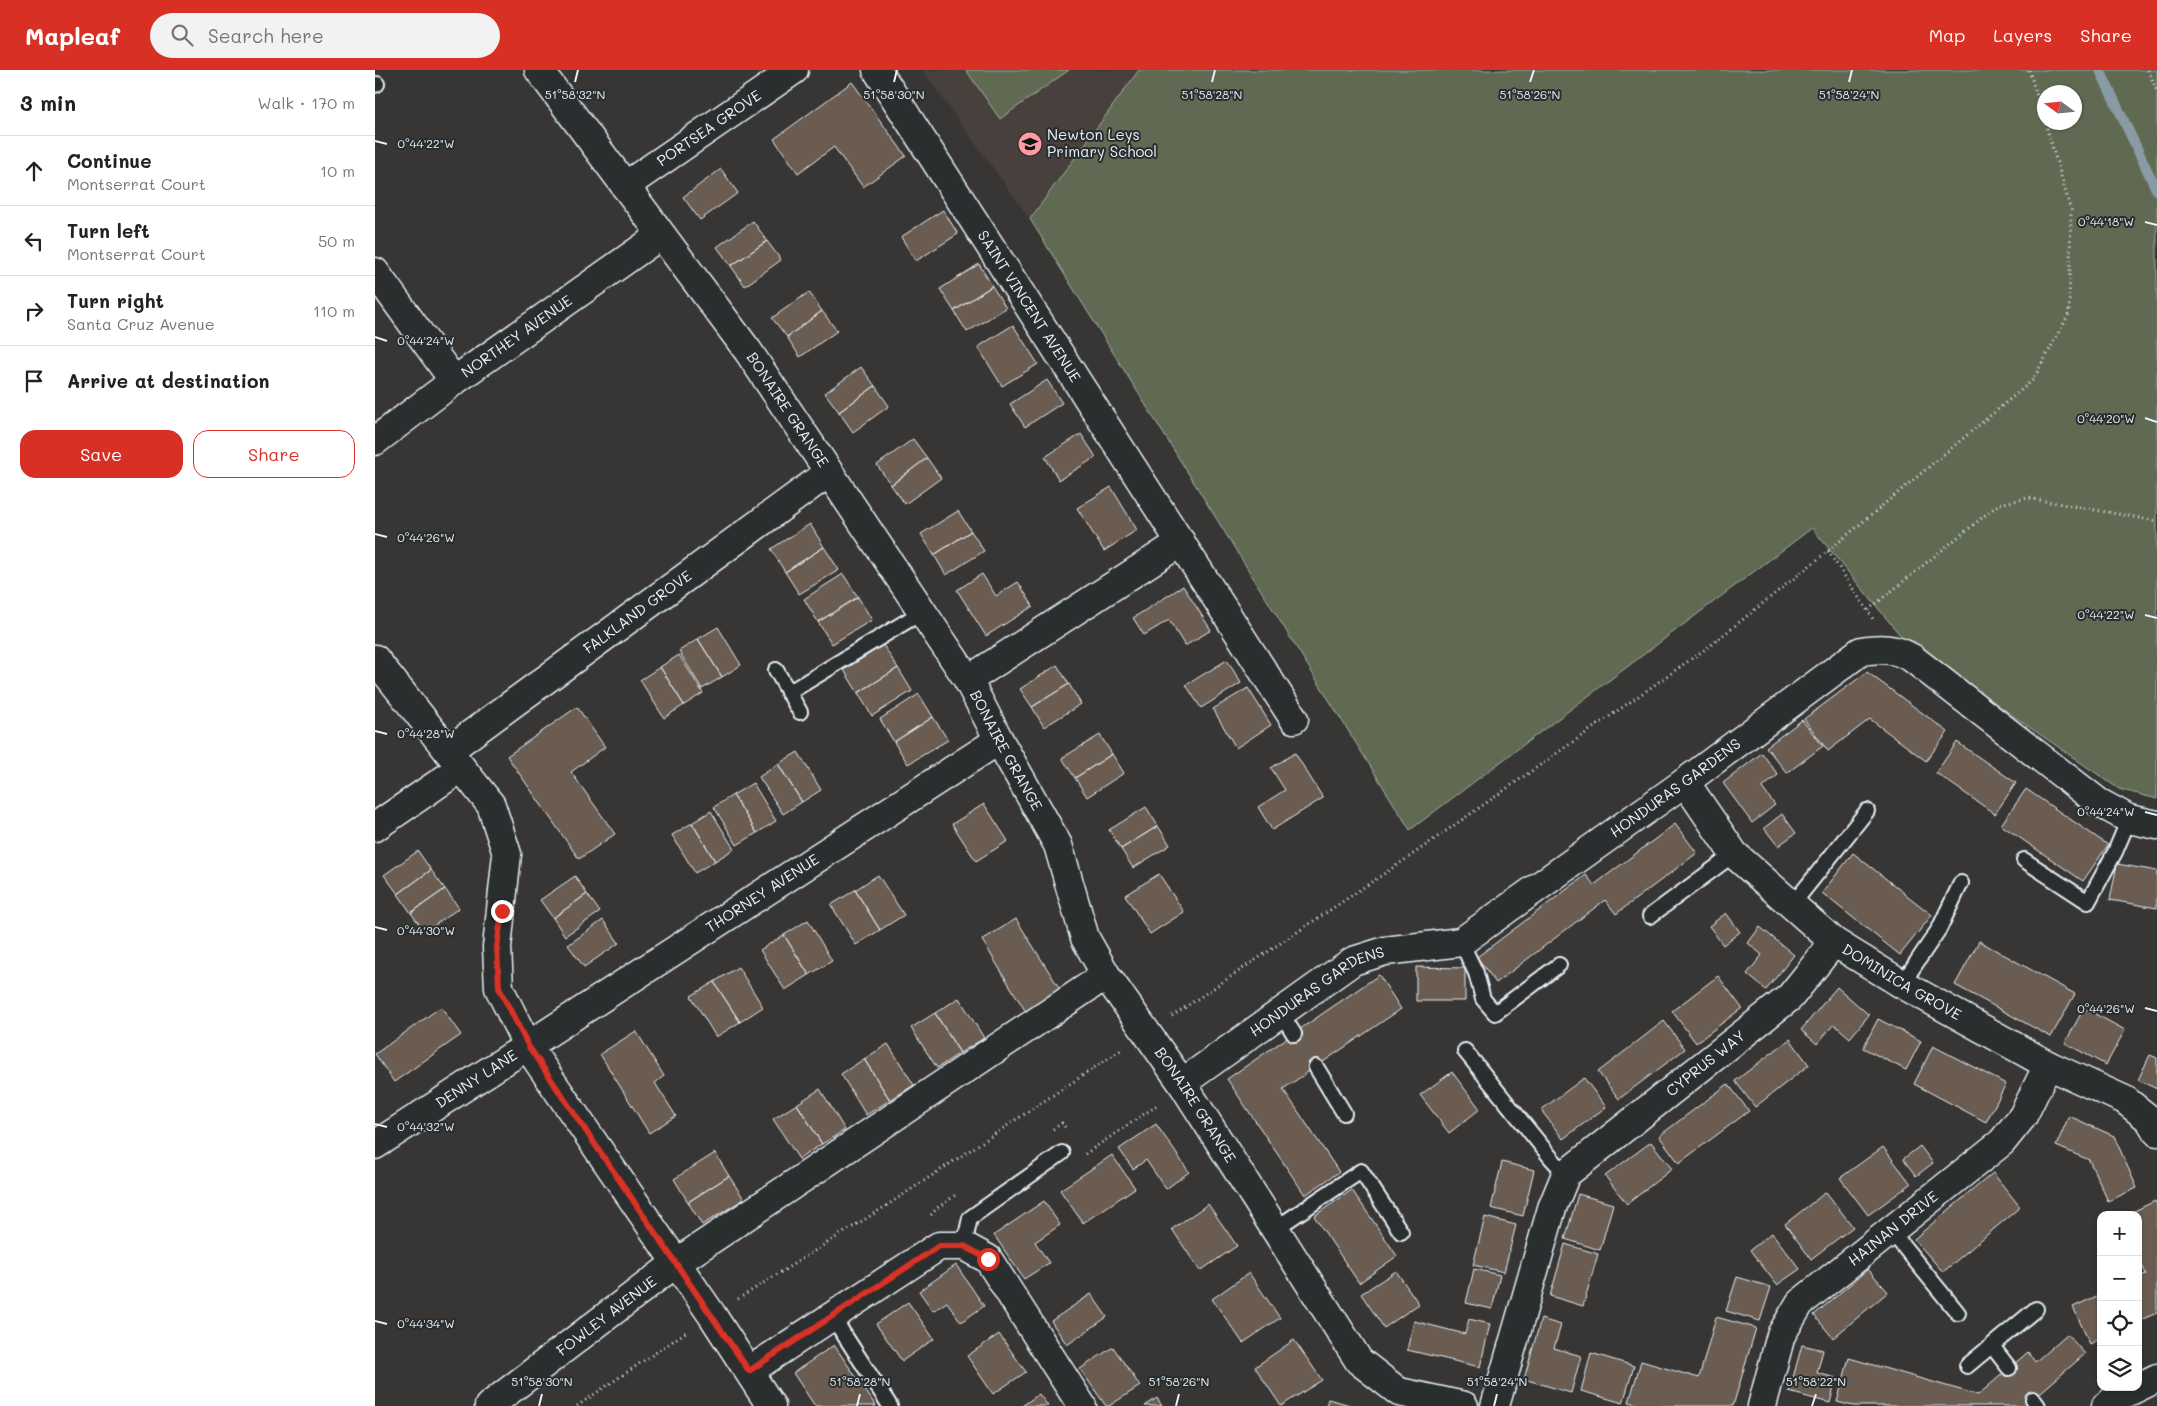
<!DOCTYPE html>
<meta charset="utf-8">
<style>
:root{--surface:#fff;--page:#f2f2f2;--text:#222;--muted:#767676;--line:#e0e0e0;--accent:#d93025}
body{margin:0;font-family:Mali,sans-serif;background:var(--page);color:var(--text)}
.controls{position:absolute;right:15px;bottom:15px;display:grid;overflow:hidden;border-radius:10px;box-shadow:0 1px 4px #0004}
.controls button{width:45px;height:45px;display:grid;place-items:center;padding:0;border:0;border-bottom:1px solid var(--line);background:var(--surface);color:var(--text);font:25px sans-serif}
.compass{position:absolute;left:1662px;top:15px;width:45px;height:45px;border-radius:50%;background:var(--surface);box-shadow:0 1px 4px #0004;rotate:285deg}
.stop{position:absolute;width:15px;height:15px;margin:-11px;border:4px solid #d93025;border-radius:50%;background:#fff}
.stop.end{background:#d93025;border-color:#fff;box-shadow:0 1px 5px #0008}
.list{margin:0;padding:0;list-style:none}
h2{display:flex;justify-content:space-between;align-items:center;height:65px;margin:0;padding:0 20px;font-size:21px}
h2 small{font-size:16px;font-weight:400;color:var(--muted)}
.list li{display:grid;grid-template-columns:32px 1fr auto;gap:15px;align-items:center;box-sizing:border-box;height:70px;padding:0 20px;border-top:1px solid var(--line)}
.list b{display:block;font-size:19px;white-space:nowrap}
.list p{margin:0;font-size:16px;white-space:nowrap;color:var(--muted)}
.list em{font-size:16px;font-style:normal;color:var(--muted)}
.actions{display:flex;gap:10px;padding:15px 20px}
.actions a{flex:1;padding:11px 0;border:1px solid var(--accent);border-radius:15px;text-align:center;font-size:18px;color:var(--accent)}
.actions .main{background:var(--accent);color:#fff}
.icon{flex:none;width:28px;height:28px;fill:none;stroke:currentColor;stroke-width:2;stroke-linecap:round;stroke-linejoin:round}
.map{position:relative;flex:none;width:1782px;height:1336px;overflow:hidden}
header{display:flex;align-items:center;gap:30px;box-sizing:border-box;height:70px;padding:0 25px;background:var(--accent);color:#fff}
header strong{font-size:24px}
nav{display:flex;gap:28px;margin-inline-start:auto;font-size:18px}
.search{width:350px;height:45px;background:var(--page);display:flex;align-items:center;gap:12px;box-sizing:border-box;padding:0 18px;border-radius:28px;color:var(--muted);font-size:19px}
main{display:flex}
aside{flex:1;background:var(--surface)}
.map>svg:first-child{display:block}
</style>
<header>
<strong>Mapleaf</strong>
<div class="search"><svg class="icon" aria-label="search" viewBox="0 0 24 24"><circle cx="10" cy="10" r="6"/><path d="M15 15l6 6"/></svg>Search here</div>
<nav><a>Map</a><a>Layers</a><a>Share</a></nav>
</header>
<main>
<aside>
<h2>3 min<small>Walk · 170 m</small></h2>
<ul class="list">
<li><svg class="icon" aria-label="ahead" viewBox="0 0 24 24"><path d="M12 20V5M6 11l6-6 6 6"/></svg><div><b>Continue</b><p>Montserrat Court</p></div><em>10 m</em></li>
<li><svg class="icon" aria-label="left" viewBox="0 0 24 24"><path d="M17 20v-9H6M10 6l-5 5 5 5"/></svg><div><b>Turn left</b><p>Montserrat Court</p></div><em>50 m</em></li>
<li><svg class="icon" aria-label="right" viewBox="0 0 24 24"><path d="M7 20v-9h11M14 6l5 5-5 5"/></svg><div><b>Turn right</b><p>Santa Cruz Avenue</p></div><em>110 m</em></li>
<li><svg class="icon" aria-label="arrive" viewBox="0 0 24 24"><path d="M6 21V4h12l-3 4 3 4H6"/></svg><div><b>Arrive at destination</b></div></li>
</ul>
<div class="actions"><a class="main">Save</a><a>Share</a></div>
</aside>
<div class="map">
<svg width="1782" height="1336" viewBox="0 0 1782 1336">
<rect width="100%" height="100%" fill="#373635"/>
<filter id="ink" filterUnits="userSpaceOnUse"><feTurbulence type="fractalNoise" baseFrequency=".02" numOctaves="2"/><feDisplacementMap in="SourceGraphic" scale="10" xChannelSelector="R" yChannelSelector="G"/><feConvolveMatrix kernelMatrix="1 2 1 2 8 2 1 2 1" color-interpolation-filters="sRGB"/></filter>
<g filter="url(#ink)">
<!-- built -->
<path fill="#46413d" d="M547 0H764L655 149Z"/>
<!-- green -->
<path fill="#606b52" stroke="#a4aea5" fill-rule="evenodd" d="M591 0H694L625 49Z
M764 0H1782V729L1744 719 1530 571 1437 458 1035 760 655 149ZM1670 22H1700V52H1670Z"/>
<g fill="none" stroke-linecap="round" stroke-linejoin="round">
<!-- stream -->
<path stroke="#899ba5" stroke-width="10" d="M1725 0 1782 121"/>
</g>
<!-- building -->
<path fill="#6a5b51" stroke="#e8f1f8" d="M477 12 531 86 488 117 459 77 423 103 399 69Z
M346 99 363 123 325 150 308 127Z
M568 140 583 164 541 191 526 167Z
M378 151 392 171 356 196 342 177Z
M392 171 406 190 370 216 356 196Z
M604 194 617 216 579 241 565 219Z
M617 216 631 238 592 262 579 241Z
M434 222 447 241 412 267 397 248Z
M447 241 462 261 425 287 412 267Z
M638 255 663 294 627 316 603 277Z
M486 297 500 316 464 342 450 323Z
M672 310 687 333 650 357 635 334Z
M500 316 514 336 478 362 464 342Z
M706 364 721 387 684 410 670 387Z
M538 369 552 388 516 415 502 395Z
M552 388 566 408 530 434 516 415Z
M736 417 762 460 729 481 702 438Z
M583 441 596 461 559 485 546 464Z
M435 454 449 477 410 502 396 479Z
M596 461 609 481 571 505 559 485Z
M449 477 464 500 424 524 410 502Z
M468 504 483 527 443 552 429 529Z
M607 504 621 526 643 512 658 536 611 566 582 520Z
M808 516 836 560 810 576 794 550 769 565 758 548Z
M483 527 497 550 457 574 443 552Z
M343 557 366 595 347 607 323 569Z
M323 569 347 607 327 619 304 581Z
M508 575 523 598 483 623 469 600Z
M304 585 328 623 309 635 285 597Z
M852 590 866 613 826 638 811 615Z
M682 595 694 614 657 637 645 619Z
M285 597 309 635 289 648 265 610Z
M523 598 537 621 497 646 483 623Z
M1492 602 1573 662 1551 691 1495 649 1453 681 1429 649Z
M694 614 706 634 669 657 657 637Z
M873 618 896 655 861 678 838 639Z
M544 624 558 647 519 672 505 649Z
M202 637 230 677 196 702 240 764 204 789 132 686Z
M558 647 573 670 533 694 519 672Z
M1427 650 1448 676 1412 703 1391 677Z
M725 665 737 684 700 708 687 688Z
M1582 672 1641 713 1620 744 1561 703Z
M423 682 446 720 427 732 403 694Z
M920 683 948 728 897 760 883 737 910 720 896 698Z
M1387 683 1403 705 1387 718 1400 735 1377 753 1348 713Z
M737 684 749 703 712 727 700 708Z
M403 694 427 732 408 744 384 707Z
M378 713 401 751 382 763 358 725Z
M1651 719 1733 775 1708 811 1626 755Z
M358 725 382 763 362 775 339 737Z
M609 734 633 771 601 791 577 754Z
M771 737 783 756 746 779 734 760Z
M336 741 359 779 340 791 317 753Z
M1407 744 1421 763 1403 776 1389 758Z
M317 753 340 791 320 803 297 765Z
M1300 754 1322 783 1241 844 1230 830 1121 913 1102 887 1211 805 1219 815Z
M783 756 795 775 758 798 746 779Z
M43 781 56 800 23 824 9 805Z
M1478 783 1557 845 1525 885 1447 823Z
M1742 794 1782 801V838L1735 830Z
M56 800 70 819 36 843 23 824Z
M784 804 809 842 775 864 750 825Z
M503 805 529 845 505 860 480 820Z
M200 806 212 824 178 848 165 830Z
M70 819 84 838 50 862 36 843Z
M480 820 505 860 481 875 456 835Z
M212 824 225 842 190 866 178 848Z
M1351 843 1365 862 1348 875 1334 856Z
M641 849 686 921 651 942 607 870Z
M228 850 244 873 209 897 193 875Z
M433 850 457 891 434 905 409 865Z
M1385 857 1419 885 1391 920 1372 904 1387 885 1373 873Z
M409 865 434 905 410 920 385 880Z
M1604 871 1700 924 1676 967 1580 915Z
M363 897 388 937 365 952 339 912Z
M1041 897 1090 898V931H1041Z
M1004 905 1026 939 908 1019 964 1102 930 1125 852 1009Z
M1343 906 1367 938 1321 973 1297 941Z
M339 912 365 952 341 967 316 926Z
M1462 917 1494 945 1475 968 1459 954 1442 974 1426 960Z
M584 928 609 968 585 983 560 943Z
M66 937 86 965 19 1012 0 984Z
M1709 938 1750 960 1731 995 1690 973Z
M560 943 585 983 562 998 536 958Z
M1503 949 1546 971 1531 1000 1488 978Z
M1289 951 1310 979 1244 1029 1223 1002Z
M261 961 289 1006 280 1013 301 1046 274 1063 225 984Z
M1415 969 1434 995 1380 1037 1360 1011Z
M513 974 539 1015 515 1030 489 989Z
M1558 976 1631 1014 1611 1052 1539 1014Z
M1775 985 1782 988V1019L1763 1010Z
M489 989 515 1030 491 1045 466 1004Z
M1077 1002 1105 1039 1074 1063 1045 1025Z
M1209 1008 1231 1037 1188 1069 1166 1040Z
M1353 1014 1374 1041 1304 1093 1284 1066Z
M445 1019 470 1060 447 1074 422 1034Z
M422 1034 447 1074 424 1089 398 1049Z
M1694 1046 1739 1066 1762 1118 1733 1131 1714 1090 1681 1076Z
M781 1054 814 1102 791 1119 771 1090 758 1099 744 1079Z
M1276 1072 1297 1099 1252 1134 1230 1106Z
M1545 1076 1558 1093 1541 1106 1528 1089Z
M1508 1077 1536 1114 1493 1145 1465 1108Z
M340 1083 354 1106 313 1132 299 1109Z
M737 1085 760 1118 708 1153 685 1120Z
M1127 1092 1159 1100 1148 1146 1116 1138Z
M1618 1103 1645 1137 1568 1202 1539 1169Z
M354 1106 369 1129 327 1155 313 1132Z
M977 1120 1022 1186 984 1213 939 1146Z
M1451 1122 1478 1157 1436 1189 1410 1154Z
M1203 1124 1238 1134 1225 1180 1190 1169Z
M669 1131 685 1155 660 1172 674 1193 649 1209 619 1165Z
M1780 1131 1782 1135V1243L1763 1251V1207L1771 1204 1763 1186V1145H1751Z
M833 1134 862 1176 825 1201 797 1159Z
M1110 1147 1141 1155 1129 1202 1098 1195Z
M1397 1163 1425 1199 1402 1215 1375 1180Z
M1190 1174 1223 1184 1208 1236 1175 1226Z
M581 1195 609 1236 586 1252 572 1232 558 1241 544 1221Z
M1099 1199 1125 1205 1117 1239 1091 1233Z
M1493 1199 1513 1222 1458 1268 1439 1245Z
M1021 1201 1044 1234 1009 1258 986 1224Z
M874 1203 905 1248 868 1273 837 1229Z
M1362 1207 1396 1217 1385 1251 1351 1241Z
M716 1224 732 1247 692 1275 676 1251Z
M1726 1224V1268L1715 1274 1698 1237Z
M533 1232 559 1269 527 1291 501 1254Z
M1341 1247 1381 1258 1358 1336H1268L1254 1332 1266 1291 1324 1308Z
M1094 1249 1115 1254 1105 1297 1032 1280 1039 1251 1090 1264Z
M1166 1249 1186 1255 1179 1278 1206 1286 1196 1323 1149 1309Z
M624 1264 651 1302 618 1324 592 1286Z
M1692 1264 1710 1284 1650 1336H1478L1462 1332 1474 1288 1603 1325 1653 1282 1660 1292Z
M919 1270 947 1310 906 1336 880 1297Z
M459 1275 501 1336H440L418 1303Z
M1427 1275 1448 1280 1442 1303 1461 1308 1455 1333 1414 1322Z
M738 1277 765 1316 734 1336H731L705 1299Z
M1216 1283 1259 1296 1248 1333 1206 1321Z
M664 1324 673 1336H647Z
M782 1328 787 1336H770Z
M953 1329 979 1336H951Z"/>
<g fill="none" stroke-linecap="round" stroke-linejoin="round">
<defs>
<path id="service" d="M0 15 2 14
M401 600 425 642
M413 623 547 542
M1649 790 1713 832 1740 782 1754 749
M1417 835 1492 741
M1275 846 1359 784
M1086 872 1101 903 1108 929 1120 943 1184 895
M1527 914 1564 859 1586 813
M906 943 919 964
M1090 981 1177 1089 1191 1104
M941 997 969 1043
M900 1159 986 1101 1026 1162
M1516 1161 1583 1243
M589 1176 595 1148 687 1083
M457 1246 515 1336
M1617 1276 1634 1298
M1592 1296 1661 1239
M1658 1329 1663 1336"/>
<g id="minor">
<path id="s1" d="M164 0 373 281 593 610 624 670 683 775 710 868 731 905 807 1013 984 1291 1024 1322 1089 1336"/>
<path id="s2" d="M502 0 919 649"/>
<path id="s3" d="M250 116 419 0"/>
<path d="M0 202 79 311"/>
<path id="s4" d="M0 371 79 311 286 165"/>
<path d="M0 589 116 735 132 784 122 877 124 918 153 977 337 1245 396 1336"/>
<path d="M593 610 806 472"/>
<path id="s5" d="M73 681 453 403"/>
<path id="s6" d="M1310 712 1359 784 1459 872 1527 914 1673 995 1750 1030 1774 1049 1782 1062"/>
<path d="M0 757 86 698"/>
<path id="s7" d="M807 1013 978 891 1010 881 1086 872 1310 712 1486 581C1506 578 1520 578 1537 588L1723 732 1754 749 1782 755"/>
<path id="s8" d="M0 1075 624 670"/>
<path d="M374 1301 564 1176H589L613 1189 707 1336"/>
<path id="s9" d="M114 1336 301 1193 731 905"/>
<path id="s10" d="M1120 1336 1177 1138 1191 1104 1415 927 1459 872"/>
<path id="s11" d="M1387 1336 1406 1265 1425 1233 1627 1072 1648 1046 1673 995"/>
<path d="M1731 1336 1743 1327 1782 1308"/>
</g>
</defs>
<!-- service casing -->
<use href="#service" stroke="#e8f1f8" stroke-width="18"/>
<!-- minor casing -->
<use href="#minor" stroke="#e8f1f8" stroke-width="31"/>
<!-- path -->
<path stroke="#e8f1f8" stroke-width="3" stroke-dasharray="1 4" stroke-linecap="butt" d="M1654 0 1670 52
M1773 0 1782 21
M1453 481 1498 549
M1493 540 1624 434 1653 428 1782 451
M797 946 1034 787 1332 578 1453 481 1658 310 1694 244 1696 140 1670 52
M678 1059 687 1053 692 1060
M710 1084 784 1034
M556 1145 562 1138 582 1124
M363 1229 511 1136 746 980
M202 1336 311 1262"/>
<!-- service -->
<use href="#service" stroke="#2a2d2e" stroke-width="14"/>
<!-- minor -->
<use href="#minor" stroke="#2a2d2e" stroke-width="28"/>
</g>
</g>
<g fill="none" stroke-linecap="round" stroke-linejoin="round" filter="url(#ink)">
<!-- route -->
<path stroke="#d93025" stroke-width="6" d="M127 841 122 877 124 918 154 977 374 1301 564 1176H589L613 1189"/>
</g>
<!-- ticks -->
<path fill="none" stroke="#e8f1f8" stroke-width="2" d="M200 12 203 0M519 12 522 0M837 12 840 0M1155 12 1159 0M1474 12 1477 0M0 71 12 74M1770 152 1782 155M0 267 12 271M1770 348 1782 352M0 464 12 467M1770 545 1782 548M0 661 12 664M1770 742 1782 745M0 857 12 860M1770 938 1782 941M0 1054 12 1057M0 1251 12 1254M164 1336 167 1324M482 1336 485 1324M801 1336 804 1324M1119 1336 1122 1324M1437 1336 1441 1324"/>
<!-- icons -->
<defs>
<symbol id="school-disc" viewBox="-11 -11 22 22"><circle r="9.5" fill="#ff9aa2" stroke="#2a2d2e"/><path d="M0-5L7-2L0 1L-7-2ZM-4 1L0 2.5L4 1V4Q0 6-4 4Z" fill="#111"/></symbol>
</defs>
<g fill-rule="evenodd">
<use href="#school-disc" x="641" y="60" width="28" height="28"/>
</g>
<g text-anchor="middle" stroke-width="4" stroke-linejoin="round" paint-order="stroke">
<!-- street labels -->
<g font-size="15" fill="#e8f1f8" stroke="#2a2d2e">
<text dy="5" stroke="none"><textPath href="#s3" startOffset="102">PORTSEA GROVE</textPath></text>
<text dy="5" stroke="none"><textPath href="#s2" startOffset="281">SAINT VINCENT AVENUE</textPath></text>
<text dy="5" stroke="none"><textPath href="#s4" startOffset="176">NORTHEY AVENUE</textPath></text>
<text dy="5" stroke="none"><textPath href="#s1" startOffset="421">BONAIRE GRANGE</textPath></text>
<text dy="5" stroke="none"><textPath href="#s5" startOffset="235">FALKLAND GROVE</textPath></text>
<text dy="5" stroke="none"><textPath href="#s1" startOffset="826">BONAIRE GRANGE</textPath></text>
<text dy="5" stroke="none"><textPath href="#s7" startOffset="584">HONDURAS GARDENS</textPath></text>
<text dy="5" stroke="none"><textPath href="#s8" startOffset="462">THORNEY AVENUE</textPath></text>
<text dy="5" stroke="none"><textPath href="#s6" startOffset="299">DOMINICA GROVE</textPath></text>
<text dy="5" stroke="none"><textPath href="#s7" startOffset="164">HONDURAS GARDENS</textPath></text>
<text dy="5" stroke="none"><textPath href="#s10" startOffset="421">CYPRUS WAY</textPath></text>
<text dy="5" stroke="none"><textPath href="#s8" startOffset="121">DENNY LANE</textPath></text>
<text dy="5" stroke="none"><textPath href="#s1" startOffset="1231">BONAIRE GRANGE</textPath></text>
<text dy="5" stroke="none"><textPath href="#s11" startOffset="230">HAINAN DRIVE</textPath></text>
<text dy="5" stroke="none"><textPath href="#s9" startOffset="148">FOWLEY AVENUE</textPath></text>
</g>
<!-- poi labels -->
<g font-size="15" fill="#e8f1f8" stroke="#2a2d2e" text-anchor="start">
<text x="672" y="70">Newton Leys<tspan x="672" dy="17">Primary School</tspan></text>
</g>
</g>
<g font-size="12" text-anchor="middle" fill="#e8f1f8" stroke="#2a2d2e" stroke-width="4" stroke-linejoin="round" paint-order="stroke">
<text x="200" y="29">51°58'32"N</text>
<text x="519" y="29">51°58'30"N</text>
<text x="837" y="29">51°58'28"N</text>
<text x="1155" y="29">51°58'26"N</text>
<text x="1474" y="29">51°58'24"N</text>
<text x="51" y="78">0°44'22"W</text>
<text x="1731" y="156">0°44'18"W</text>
<text x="51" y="275">0°44'24"W</text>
<text x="1731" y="353">0°44'20"W</text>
<text x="51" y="472">0°44'26"W</text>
<text x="1731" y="549">0°44'22"W</text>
<text x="51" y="668">0°44'28"W</text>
<text x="1731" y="746">0°44'24"W</text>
<text x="51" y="865">0°44'30"W</text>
<text x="1731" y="943">0°44'26"W</text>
<text x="51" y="1061">0°44'32"W</text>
<text x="51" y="1258">0°44'34"W</text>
<text x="167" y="1316">51°58'30"N</text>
<text x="485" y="1316">51°58'28"N</text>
<text x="804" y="1316">51°58'26"N</text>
<text x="1122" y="1316">51°58'24"N</text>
<text x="1441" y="1316">51°58'22"N</text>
</g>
</svg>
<div class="controls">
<button>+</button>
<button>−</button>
<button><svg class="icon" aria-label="locate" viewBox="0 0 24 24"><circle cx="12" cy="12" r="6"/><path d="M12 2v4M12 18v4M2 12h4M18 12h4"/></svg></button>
<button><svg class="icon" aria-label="layers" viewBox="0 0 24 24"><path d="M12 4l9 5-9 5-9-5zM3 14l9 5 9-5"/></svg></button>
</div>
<svg class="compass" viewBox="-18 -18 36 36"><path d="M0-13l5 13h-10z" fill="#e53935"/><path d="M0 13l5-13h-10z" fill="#767676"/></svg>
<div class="stop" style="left:613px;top:1189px"></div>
<div class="stop end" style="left:127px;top:841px"></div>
</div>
</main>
